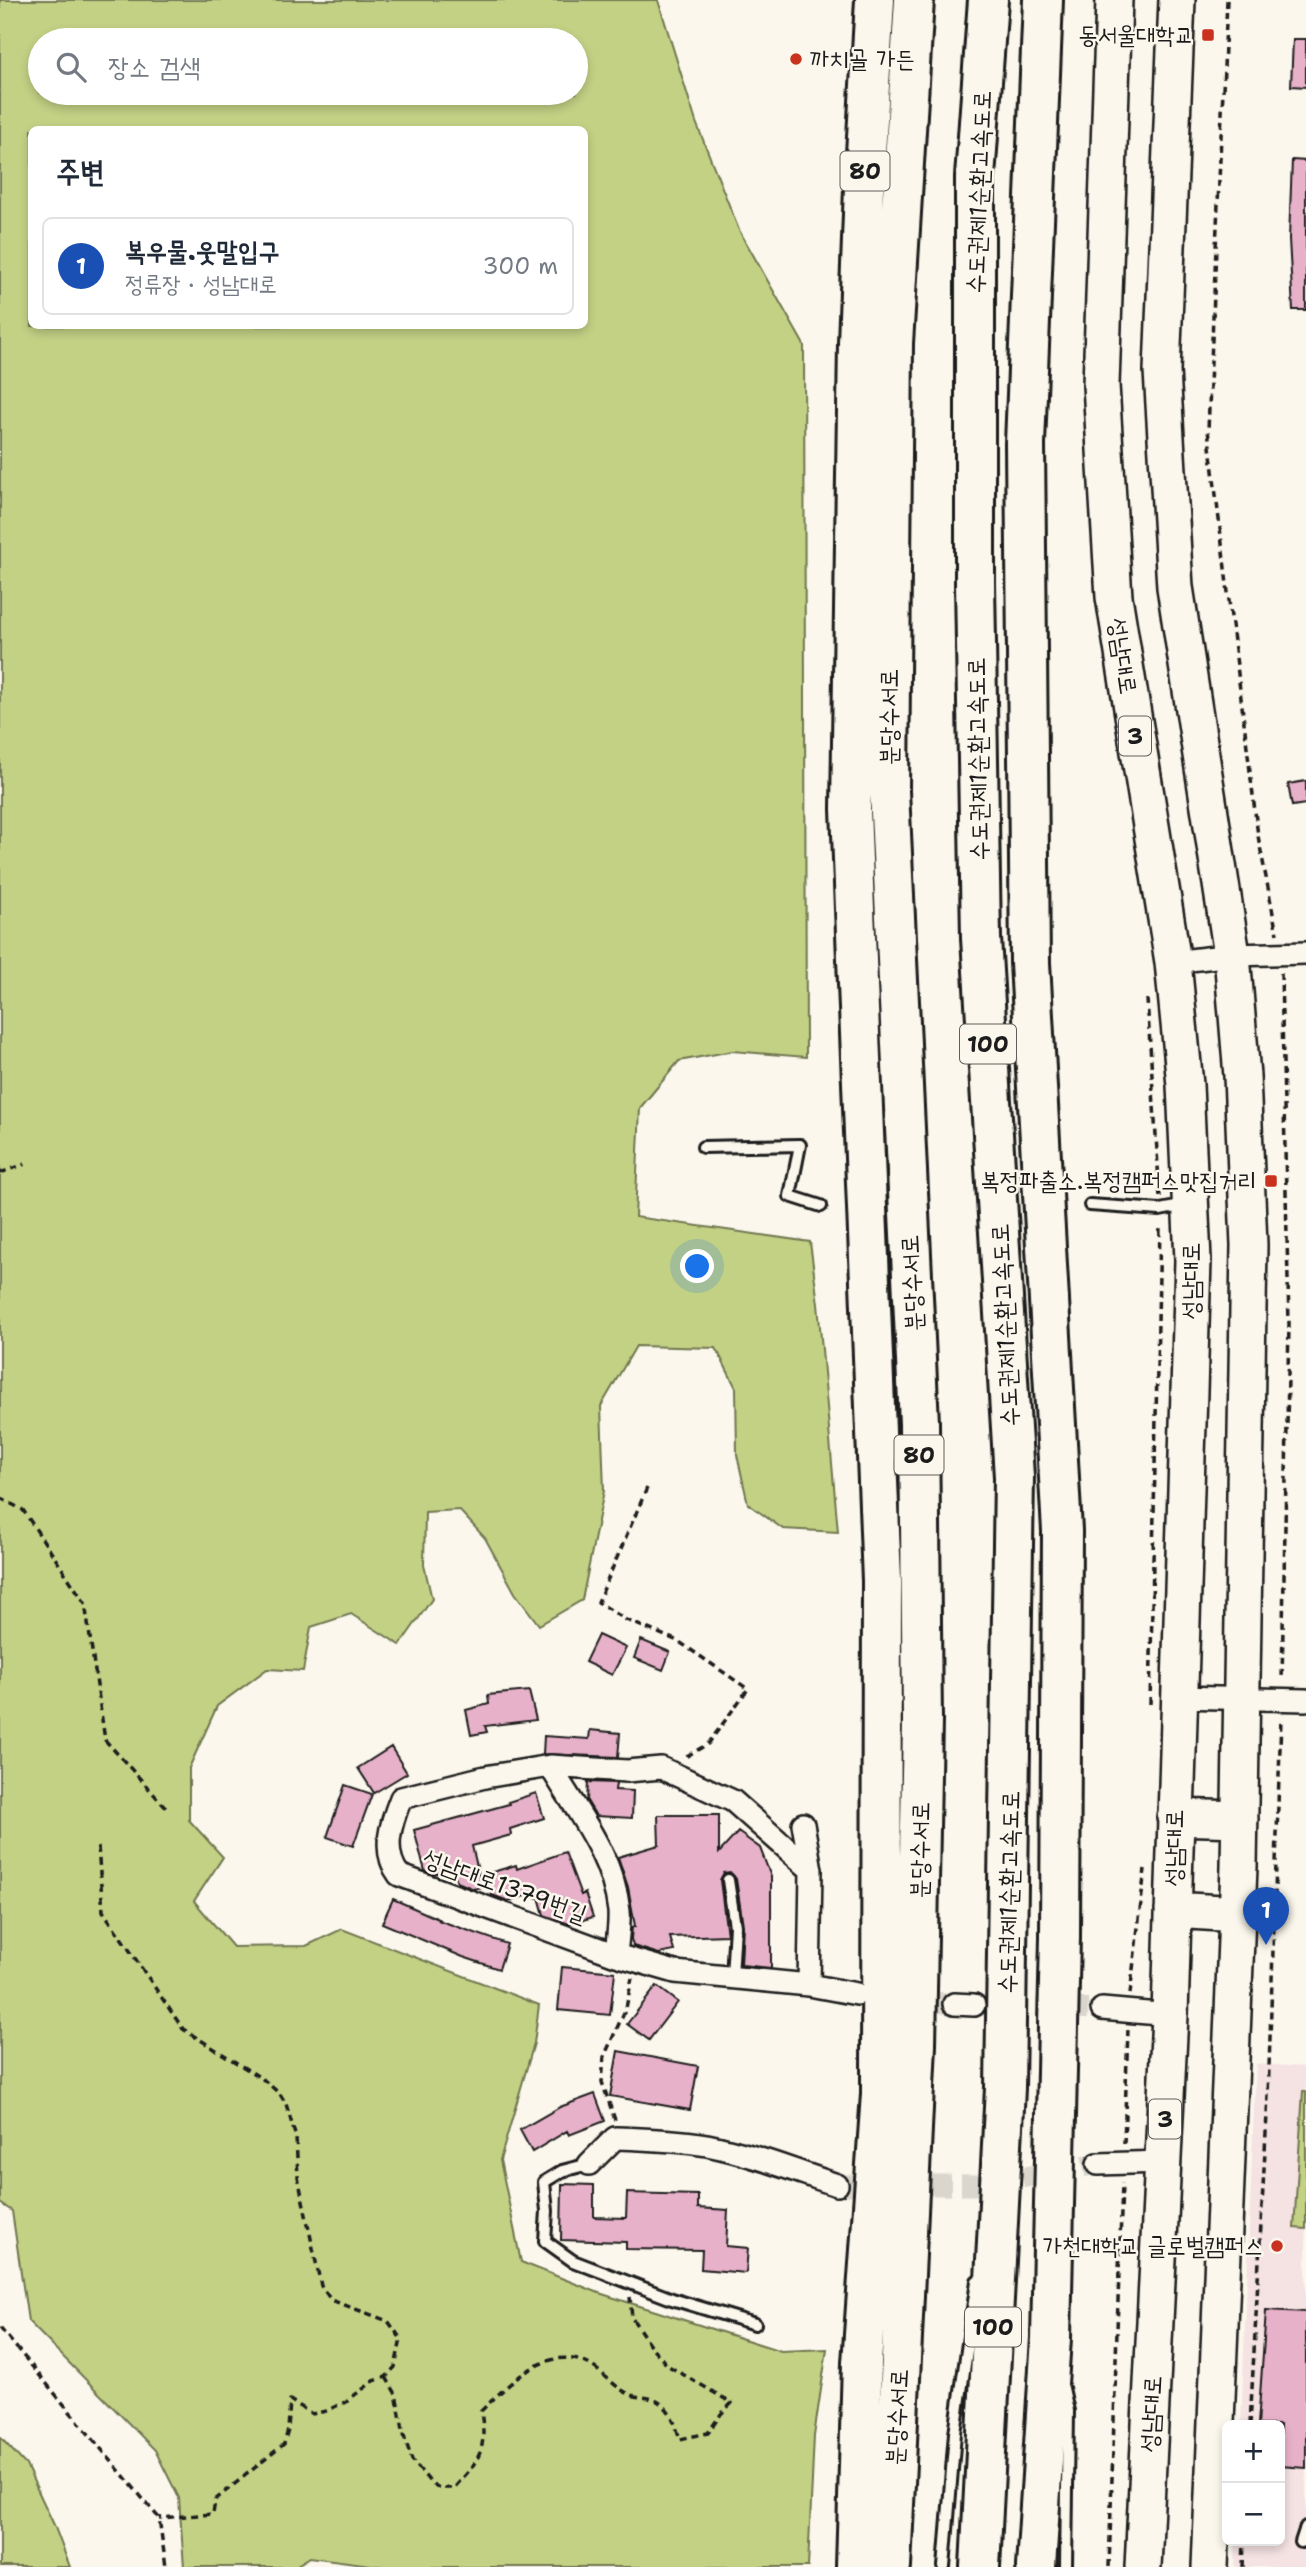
<!DOCTYPE html>
<html lang="ko">
<meta charset="utf-8">
<style>
:root{--surface:#fff;--page:#f6f6f7;--text:#1f2937;--muted:#747a83;--line:#e0e1e3;--accent:#d93025}
body{margin:0;font-family:"Shantell Sans","Poor Story",sans-serif;background:var(--page);color:var(--text)}
.controls{position:absolute;right:21px;bottom:21px;display:grid;overflow:hidden;border-radius:10px;box-shadow:0 4px 10px #0003}
.controls button{width:63px;height:63px;display:grid;place-items:center;padding:0;border:0;border-bottom:2px solid var(--line);background:var(--surface);color:var(--text);font:35px sans-serif}
.you{position:absolute;left:698px;top:1267px;width:24px;height:24px;margin:-18px;border:5px solid #fff;border-radius:50%;background:#1a73e8;box-shadow:0 0 0 10px #1a73e833}
.badge{display:grid;place-items:center;width:46px;height:46px;border-radius:50%;background:var(--accent);color:#fff;font-size:23px;font-weight:700}
.pin{position:absolute;translate:-50% -58px;filter:drop-shadow(0 2px 4px #0008)}
.pin::after{content:'';position:absolute;top:37px;width:24px;height:21px;background:inherit;clip-path:polygon(0 0,100% 0,50% 100%)}
.list{margin:0;padding:0;list-style:none}
h2{display:flex;justify-content:space-between;align-items:center;height:91px;margin:0;padding:0 28px;font-size:30px}
h2 small{font-size:23px;font-weight:400;color:var(--muted)}
.list li{display:grid;grid-template-columns:46px 1fr auto;gap:21px;align-items:center;box-sizing:border-box;height:98px;margin:0 14px 14px;padding:0 14px;border:2px solid var(--line);border-radius:10px}
.list b{display:block;font-size:26px;white-space:nowrap}
.list p{margin:0;font-size:23px;white-space:nowrap;color:var(--muted)}
.list em{font-size:23px;font-style:normal;color:var(--muted)}
.icon{flex:none;width:38px;height:38px;fill:none;stroke:currentColor;stroke-width:2;stroke-linecap:round;stroke-linejoin:round}
.map{position:relative;flex:none;width:1306px;height:2567px;overflow:hidden}
.search{position:absolute;background:var(--surface);box-shadow:0 4px 10px #0003;left:28px;top:28px;width:560px;height:77px;display:flex;align-items:center;gap:18px;box-sizing:border-box;padding:0 24px;border-radius:38px;color:var(--muted);font-size:26px}
.panel{position:absolute;background:var(--surface);box-shadow:0 4px 10px #0003;left:28px;top:126px;width:560px;height:203px;border-radius:10px}
.map>svg:first-child{display:block}
</style>
<div class="map">
<svg width="1306" height="2567" viewBox="0 0 1306 2567">
<rect width="100%" height="100%" fill="#fbf7ec"/>
<filter id="ink" filterUnits="userSpaceOnUse"><feTurbulence type="fractalNoise" baseFrequency=".0143" numOctaves="2"/><feDisplacementMap in="SourceGraphic" scale="14" xChannelSelector="R" yChannelSelector="G"/><feConvolveMatrix kernelMatrix="1 2 1 2 8 2 1 2 1" color-interpolation-filters="sRGB"/></filter>
<g filter="url(#ink)">
<!-- built -->
<path fill="#f5e2e2" d="M1256 2064 1306 2067V2567H1235L1236 2541H1280V2425H1241Z"/>
<!-- green -->
<path fill="#c3d185" stroke="#707650" stroke-width="2" fill-rule="evenodd" d="M0 0H658L696 122 739 230 804 345 806 1057 732 1051 679 1061 640 1108 635 1217 810 1242 818 1304 838 1532 783 1529 748 1504 737 1455 736 1388 716 1348 636 1346 601 1406 604 1491 582 1600 539 1625 515 1593 485 1538 459 1510 425 1512 424 1565 432 1599 400 1645 351 1614 311 1627 303 1671 267 1669 217 1706 189 1768V1820L223 1857 194 1901 233 1947 306 1946 342 1929 539 2005 534 2043 500 2160 521 2262 599 2293 781 2351 827 2349 814 2436 808 2567H386L310 2557 294 2567H184L179 2498 155 2450 28 2321 12 2211 0 2203ZM40 40H576V93H40ZM32 130H584V326H32Z
M1303 2091H1306V2229L1294 2228Z
M0 2437 26 2465 54 2525 70 2567H0Z"/>
<!-- building -->
<path fill="#e7b1c9" stroke="#1c1c1c" stroke-width="2" d="M1293 39H1306V87L1291 86Z
M1292 160 1306 161V310H1293L1289 239Z
M1306 781V804L1292 806 1288 784Z
M598 1635 626 1648 612 1675 585 1662Z
M641 1640 670 1652 663 1670 634 1658Z
M529 1691 536 1720 485 1726 487 1732 471 1735 466 1710 489 1704 488 1695Z
M590 1730 620 1733 618 1757 543 1754 544 1736 589 1739Z
M391 1747 407 1773 374 1793 358 1768Z
M588 1782 616 1783 615 1790 633 1791 632 1818 596 1816 587 1801Z
M345 1785 372 1794 353 1846 327 1837Z
M536 1793 544 1818 510 1829 511 1835 472 1846 482 1887 474 1889 457 1882 453 1869 433 1874 425 1871 414 1830 509 1804 508 1802Z
M658 1815H719V1853L738 1832 760 1848 771 1877V1968L741 1965 743 1925 736 1879 730 1872 724 1873 720 1880 727 1935 670 1937 674 1951 659 1954 633 1946 631 1939 632 1927 635 1926 632 1909 628 1887 618 1857 659 1845Z
M565 1852 581 1895 585 1893 593 1917 569 1924 544 1915 539 1897 536 1898 535 1893 508 1901 492 1895 486 1874 516 1865 517 1869Z
M393 1899 441 1920H438L507 1944 499 1969 463 1957 382 1923Z
M562 1967 615 1972 610 2015 558 2010Z
M657 1986 678 2002 649 2040 627 2024Z
M618 2051 698 2066 690 2110 610 2096Z
M595 2094 605 2121 569 2135 567 2131 532 2152 520 2130 560 2107Z
M562 2184 594 2185V2217L626 2218 627 2193 698 2195V2208L728 2210 726 2246 748 2248 746 2273 701 2269 702 2250 626 2249V2242L561 2240Z
M1266 2310 1306 2312V2468L1280 2466V2425H1258Z"/>
<g fill="none" stroke-linecap="round" stroke-linejoin="round">
<!-- street-tunnel -->
<path stroke="#dad6cd" stroke-width="21" stroke-dasharray="21 10" stroke-linecap="butt" d="M907 1999 954 2004
M974 2005 1102 2009
M837 2185H982L1098 2164"/>
<defs>
<path id="lane" d="M703 1147 800 1145 790 1196 821 1206
M1090 1205 1160 1210 1186 1205
M728 1880 735 1926 732 1977
M589 2164 562 2171 544 2182 547 2211 545 2241 573 2261 672 2299 755 2324
M1063 2388 1068 2411 1066 2567
M1301 2542 1306 2527
M944 2567 955 2433 977 2281"/>
<path id="street" d="M1173 962 1232 955 1306 953
M1178 1697 1306 1700
M550 1766 485 1777 401 1798C391 1823 381 1851 399 1875L616 1955
M803 1824 811 1870 809 1985
M811 1870 733 1801 661 1768 627 1771 550 1766C577 1812 613 1856 619 1911 620 1925 617 1941 616 1955L675 1972 809 1985 857 1994
M954 2004 974 2005
M1102 2009 1170 2015
M589 2164 615 2138C645 2139 677 2140 707 2145 752 2154 795 2171 837 2185
M1098 2164 1163 2162"/>
<path id="primary" d="M1114 0 1101 385 1114 597 1173 962 1185 1085 1193 1260 1170 2015 1143 2567
M1177 0 1162 371 1175 587 1232 955 1242 1076 1249 1245 1239 1867 1210 2567
M1175 1817 1240 1819
M1173 1910 1238 1914"/>
<path id="highway" d="M856 2567 862 2363 881 2094 882 1581 851 809 858 343 864 188 875 0
M891 2567 916 2045 922 1720 919 1423 889 791 893 343 914 0
M980 2567 1005 2088 1014 1477 981 938 975 583V177L988 0
M1036 2567 1051 2338 1060 1937 1062 1531 1030 963 1025 444 1043 0"/>
</defs>
<!-- lane casing -->
<use href="#lane" stroke="#1c1c1c" stroke-width="16"/>
<!-- street casing -->
<use href="#street" stroke="#1c1c1c" stroke-width="26"/>
<!-- primary casing -->
<use href="#primary" stroke="#1c1c1c" stroke-width="40"/>
<!-- highway casing -->
<use href="#highway" stroke="#1c1c1c" stroke-width="44"/>
<!-- path -->
<path stroke="#1c1c1c" stroke-width="3.5" stroke-dasharray="7 5" stroke-linecap="butt" d="M1227 0 1208 430 1258 836 1277 934
M1281 973 1289 1324 1282 1679
M1147 999 1160 1197
M0 1173 25 1164
M647 1488 598 1602 626 1620 678 1641 748 1689 708 1744 685 1757
M0 1498 23 1510 85 1603 105 1740 169 1811
M1150 1704 1160 1226
M98 1847 103 1911 183 2029 264 2080 280 2094 286 2104 296 2138 298 2177 321 2286 331 2300 388 2321 401 2339 395 2367 386 2377 374 2381 345 2402 326 2411 312 2414 290 2400 288 2430 284 2444 215 2500 213 2514 159 2518
M1130 1994 1145 1869
M615 2120 602 2082 604 2057 626 2008 632 1978
M1124 2144 1128 2029
M0 2328 159 2518 166 2567
M386 2377 396 2394 405 2439 412 2460 430 2482 439 2488H454C480 2459 487 2451 481 2411 510 2383 548 2342 590 2365 604 2373 614 2387 629 2394 637 2398 647 2396 655 2400 671 2407 675 2424 680 2439L708 2433 721 2414 732 2403 667 2365 650 2345 632 2318 630 2297
M1250 2425 1268 2096 1281 1718
M1109 2567 1122 2183
M1243 2567 1244 2541"/>
<!-- lane -->
<use href="#lane" stroke="#fbf7ec" stroke-width="10"/>
<!-- street -->
<use href="#street" stroke="#fbf7ec" stroke-width="21"/>
<!-- primary -->
<use href="#primary" stroke="#fbf7ec" stroke-width="35"/>
<!-- highway -->
<use href="#highway" stroke="#fbf7ec" stroke-width="38"/>
</g>
</g>
<!-- markers -->
<g fill="#c8321e" stroke="#fbf7ec" stroke-width="2.5">
<rect x="1201" y="28" width="14" height="14" rx="3.5"/>
<circle cx="796" cy="59" r="7"/>
<rect x="1264" y="1174" width="14" height="14" rx="3.5"/>
<circle cx="1277" cy="2246" r="7"/>
</g>
<g text-anchor="middle" stroke-width="5" stroke-linejoin="round" paint-order="stroke">
<!-- shield labels -->
<g fill="#fbf7ec" stroke="#5f5e5a" stroke-width="2">
<rect x="840.5" y="151.5" width="49" height="39" rx="5"/>
<rect x="1119" y="716.5" width="32" height="39" rx="5"/>
<rect x="960" y="1024.5" width="56" height="39" rx="5"/>
<rect x="894.5" y="1435.5" width="49" height="39" rx="5"/>
<rect x="1149" y="2099.5" width="32" height="39" rx="5"/>
<rect x="965" y="2307.5" width="56" height="39" rx="5"/>
</g>
<g font-size="23" font-weight="bold" fill="#1c1c1c">
<text x="865" y="179">80</text>
<text x="1135" y="744">3</text>
<text x="988" y="1052">100</text>
<text x="919" y="1463">80</text>
<text x="1165" y="2127">3</text>
<text x="993" y="2335">100</text>
</g>
<!-- poi labels -->
<g font-size="24" fill="#1c1c1c" stroke="#fbf7ec" text-anchor="end">
<text x="1194" y="43">동서울대학교</text>
<text x="810" y="67" text-anchor="start">까치골 가든</text>
<text x="1257" y="1189">복정파출소.복정캠퍼스맛집거리</text>
<text x="1263" y="2254">가천대학교 글로벌캠퍼스</text>
</g>
<!-- street labels -->
<g font-size="24" fill="#1c1c1c" stroke="#fbf7ec">
<text transform="translate(979 192) rotate(-88)" y="8">수도권제1순환고속도로</text>
<text transform="translate(1123 656) rotate(81)" y="8">성남대로</text>
<text transform="translate(889 717) rotate(-90)" y="8">분당수서로</text>
<text transform="translate(978 759) rotate(-91)" y="8">수도권제1순환고속도로</text>
<text transform="translate(1191 1281) rotate(-90)" y="8">성남대로</text>
<text transform="translate(912 1283) rotate(-93)" y="8">분당수서로</text>
<text transform="translate(1005 1325) rotate(-93)" y="8">수도권제1순환고속도로</text>
<text transform="translate(1174 1848) rotate(-89)" y="8">성남대로</text>
<text transform="translate(920 1850) rotate(-89)" y="8">분당수서로</text>
<text transform="translate(505 1886) rotate(20)" y="8">성남대로1379번길</text>
<text transform="translate(1009 1892) rotate(-89)" y="8">수도권제1순환고속도로</text>
<text transform="translate(1151 2414) rotate(-87)" y="8">성남대로</text>
<text transform="translate(897 2417) rotate(-87)" y="8">분당수서로</text>
</g>
</g>
</svg>
<div class="controls">
<button>+</button>
<button>−</button>
</div>
<div class="you"></div>
<div class="pin badge" style="left:1266px;top:1945px;background:#1a4fb4">1</div>
<div class="search"><svg class="icon" aria-label="search" viewBox="0 0 24 24"><circle cx="10" cy="10" r="6"/><path d="M15 15l6 6"/></svg>장소 검색</div>
<section class="panel">
<h2>주변<small></small></h2>
<ul class="list">
<li><span class="badge" style="background:#1a4fb4">1</span><div><b>복우물.웃말입구</b><p>정류장 · 성남대로</p></div><em>300 m</em></li>
</ul>
</section>
</div>
